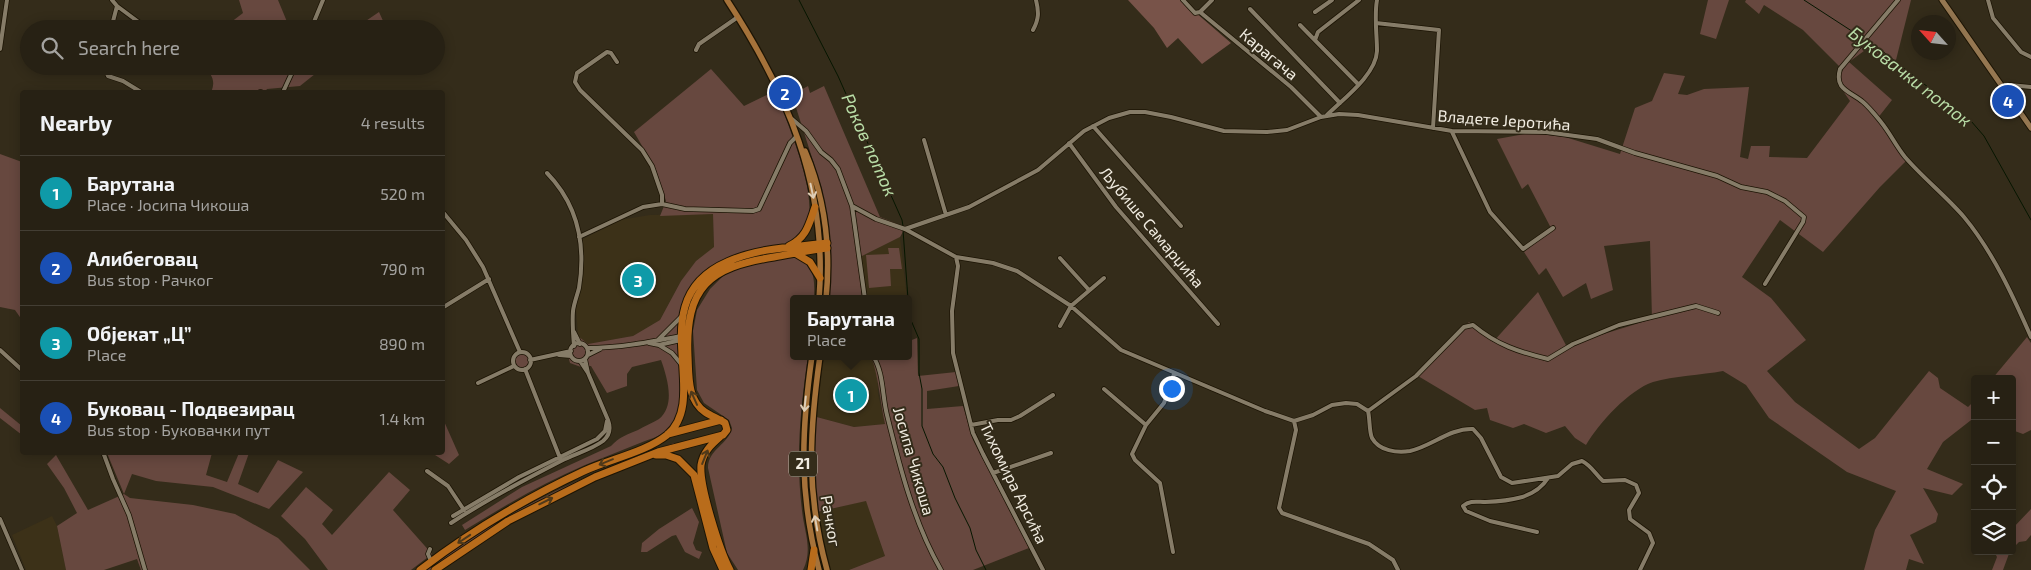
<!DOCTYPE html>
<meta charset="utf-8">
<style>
:root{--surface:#272114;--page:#332e22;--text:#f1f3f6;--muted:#a4a3a0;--line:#433e34;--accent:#54cadd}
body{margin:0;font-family:"Exo 2",sans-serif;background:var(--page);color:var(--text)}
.controls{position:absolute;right:15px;bottom:15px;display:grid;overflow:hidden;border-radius:5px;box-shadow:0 2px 12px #0003}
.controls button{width:45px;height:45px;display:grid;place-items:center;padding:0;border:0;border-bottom:1px solid var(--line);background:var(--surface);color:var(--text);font:25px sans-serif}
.compass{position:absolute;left:1911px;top:15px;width:45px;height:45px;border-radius:50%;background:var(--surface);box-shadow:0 2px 12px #0003;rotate:297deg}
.you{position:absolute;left:1171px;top:388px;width:18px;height:18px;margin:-12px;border:4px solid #fff;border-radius:50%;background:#1a73e8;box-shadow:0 0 0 8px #1a73e833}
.badge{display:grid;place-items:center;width:32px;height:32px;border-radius:50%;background:var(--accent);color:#fff;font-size:16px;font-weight:700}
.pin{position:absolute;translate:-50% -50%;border:2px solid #fff;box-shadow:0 1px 5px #0006}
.popup{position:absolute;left:790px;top:295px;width:122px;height:65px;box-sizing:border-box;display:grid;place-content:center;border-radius:5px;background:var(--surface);filter:drop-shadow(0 1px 4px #0005);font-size:16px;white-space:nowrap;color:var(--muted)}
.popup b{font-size:19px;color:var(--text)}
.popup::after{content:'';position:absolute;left:50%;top:100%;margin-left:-10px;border:10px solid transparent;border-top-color:var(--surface)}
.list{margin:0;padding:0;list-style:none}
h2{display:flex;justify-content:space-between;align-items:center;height:65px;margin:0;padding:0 20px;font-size:21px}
h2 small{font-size:16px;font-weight:400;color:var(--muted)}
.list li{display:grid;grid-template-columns:32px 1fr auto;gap:15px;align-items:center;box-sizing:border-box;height:75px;padding:0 20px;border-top:1px solid var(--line)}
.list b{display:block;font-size:19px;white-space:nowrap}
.list p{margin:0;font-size:16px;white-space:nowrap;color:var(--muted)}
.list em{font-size:16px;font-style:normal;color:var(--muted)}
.icon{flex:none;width:28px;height:28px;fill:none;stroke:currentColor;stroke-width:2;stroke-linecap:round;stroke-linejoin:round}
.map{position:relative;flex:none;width:2031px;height:570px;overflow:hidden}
.search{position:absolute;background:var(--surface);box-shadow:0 2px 12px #0003;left:20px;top:20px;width:425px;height:55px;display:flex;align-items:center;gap:12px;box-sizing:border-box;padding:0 18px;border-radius:28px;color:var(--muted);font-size:19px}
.panel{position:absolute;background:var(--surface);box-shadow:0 2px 12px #0003;left:20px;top:90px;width:425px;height:365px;border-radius:5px}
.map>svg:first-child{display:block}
</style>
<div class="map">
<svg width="2031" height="570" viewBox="0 0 2031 570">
<rect width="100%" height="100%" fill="#342c1a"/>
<!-- built -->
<path fill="#3c3118" d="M713 214 714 248 696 261 681 281 660 320 633 336 627 337 588 344 578 336 576 308 580 292 583 260 581 240 621 220 632 218 650 215Z
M900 237 907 299H862L858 258Z
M823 356H871L877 372 878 394 885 424 854 427 813 416 820 387Z
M866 500 885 556 849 570H830L817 513Z
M52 516 57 526 66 570H26L12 535Z"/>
<!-- green -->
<path fill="#67483f" d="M239 0H278L290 29H222L243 13Z
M1708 0H1729L1716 39 1700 34Z
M1746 0H1911L1895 64 1868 48 1849 62 1892 100 1877 119 1906 161 1880 187 1823 252 1780 220 1742 277 1771 298 1806 340 1767 371 1795 402 1859 449 1875 438 1929 371 1938 378 1940 388 1968 407 1975 400V417L1943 442 1927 469 1963 484 1952 495 1923 488 1938 514 1936 522 1910 535 1924 564 1909 559 1906 570H1864L1875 530 1896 491 1847 472 1769 418 1746 385 1723 371C1701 375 1674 376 1653 382 1629 390 1599 423 1586 445L1575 438 1565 426 1546 433 1524 424 1513 428 1490 420 1487 408 1475 410 1418 376 1469 322 1493 342 1538 292 1568 349 1594 337 1652 319 1650 241 1604 246 1613 290 1591 299 1586 283 1563 297 1546 268 1539 275 1524 252 1552 230 1528 184 1522 189 1497 139 1530 133 1565 137 1620 154 1635 108 1652 101 1664 73 1685 76 1678 94 1687 95 1704 89 1749 87 1740 157 1748 159 1751 146H1770L1769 157 1807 158 1850 101 1843 91 1839 77 1843 70 1803 30 1764 5 1759 14 1745 2Z
M379 12 384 23 376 29H354Z
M204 66H325L300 86 267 89 265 92H239L234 90 233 92H211C216 81 212 75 204 66Z
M711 69 744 106 775 91C787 121 813 183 809 214 807 232 792 243 777 247 744 254 719 253 696 282 673 309 677 343 680 376 680 387 682 399 679 409 676 419 670 428 662 434 657 437 650 439 645 441 625 449 605 457 585 465 543 483 504 506 465 530L462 525 522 487 611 446C619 437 628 434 638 430 644 426 653 423 659 419 676 405 667 377 661 360L632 367 627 374V386L607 393 591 366 581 367 570 363 567 352 578 336 588 344 627 337 633 336 660 320 681 281 696 261 714 247 713 214 660 216 666 201 656 170 634 132Z
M808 86 810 93 824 86 880 217 898 224 904 230 900 237 858 258 862 299H829V247L822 189 792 95Z
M0 154 22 162V192L20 195 22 260 20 261 22 276V320L15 310 0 307Z
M888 248H899L902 269H890L891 286 869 288 866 255 889 254Z
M793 256C815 264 815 279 814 299H794V356H808C800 411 795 463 803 518 806 536 812 552 803 570H738L727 553 708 468C708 449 729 444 732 428L729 420 704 403 697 390 693 331 697 310 710 289 723 276 746 264Z
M2027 337 2031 343V430L2023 434 2012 430V379H1992Z
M917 338 918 376 956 372 959 386 927 391V409L963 406 973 440 1029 548 973 570H849L885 556 866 501 817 512 811 485 813 416 854 427 885 424C880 402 879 378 871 356H908L909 341Z
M514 361a8 8 0 1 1 16 0a8 8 0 1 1-16 0Z
M0 408 22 426V435L0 418Z
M443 419 459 455 449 464 435 455 434 453 442 452Z
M674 443 675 445 523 510 477 537 431 570H427C444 558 460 545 477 534 539 496 605 466 674 443Z
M107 453H212L206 475 227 482 239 453H249L238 484 258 493 278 460 303 472 269 509 213 487 156 481 132 474 124 494 130 498 193 505 235 514 278 538 310 570H141L137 559 104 570H66L57 526 77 513 64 488 47 464 56 455 88 510 124 494Z
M389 472 410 490 393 510 432 554 411 570H328L305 539 281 516 306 487 333 510 322 524 332 535Z
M692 508 699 522 693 543 696 550 702 552 699 559 685 552 676 535 672 536 647 552H641L642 543 659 529Z
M2031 509V535L2026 541 2019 542 2012 549V529Z
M1994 551H2010L2003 570H1992L1997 557Z"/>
<!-- forest -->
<path fill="#785349" d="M1128 0H1181L1231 43 1202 64 1178 38 1167 48 1154 28Z"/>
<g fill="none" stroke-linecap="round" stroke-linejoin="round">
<!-- stream -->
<path stroke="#061600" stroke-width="1" d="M799 0 838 76 902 220 903 226
M1804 0 1881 50 1971 121 1984 136 2031 220
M903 230 908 299
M908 302 910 318 919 339V373L922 389V426L933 454 943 467 955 498 970 528 976 550 986 570"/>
<defs>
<path id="street" d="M112 0 117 6 148 29
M1183 0 1195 13 1200 12 1291 87 1321 117
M1898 0 1840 69C1834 90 1850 91 1863 102 1870 108 1876 116 1881 122 1890 133 1896 146 1905 157 1923 178 1946 196 1964 217 1993 252 2013 296 2031 337
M1988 0 1993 18 2021 52 2031 57
M1250 9 1340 103
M1200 12 1212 0
M1315 12 1332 0
M1376 23 1439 30 1433 128
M1300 25 1358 84
M111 29 117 6
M311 29 323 0
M1033 30C1039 19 1039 12 1036 0
M1315 40 1318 32 1359 0
M0 49 7 0
M696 50 699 44 738 17
M104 66 108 76 123 81 141 92
M2004 88 2010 85 2031 87
M260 92H261
M283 92 295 66
M1327 115C1343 99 1376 75 1377 51 1377 34 1374 17 1377 0
M792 119 806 131 821 152 831 160 838 169 852 206 865 299
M1093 126 1181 226
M1452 132 1490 212 1523 249 1553 228
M924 140 946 215
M1069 143 1116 207 1218 324
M547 173C578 205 586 245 579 288 577 296 574 303 573 311 572 322 573 334 574 346
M662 204 685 209 753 211 759 209 790 143 797 136
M852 206 876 219 905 229 956 257 993 263 1017 271 1071 306 1121 350 1265 411 1294 421 1313 415 1332 405 1346 403 1357 404 1368 411C1370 419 1369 431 1372 438 1379 451 1397 453 1410 451 1432 446 1450 428 1473 429L1481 438 1501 477 1512 483 1558 476 1572 464 1582 461C1592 466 1595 474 1603 481L1625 480 1636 485 1639 493 1629 510 1630 519 1649 533 1653 543 1640 570
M442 211 466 240 483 267 520 352
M905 229 969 207 1038 170 1084 131 1109 118 1130 112H1145L1171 117 1224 131 1267 132 1287 130 1321 117 1339 114 1358 115 1452 131 1546 132 1597 139 1635 153 1717 176 1741 187 1767 192 1785 201 1804 217 1803 222 1765 284
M579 237 643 207 662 204V195L652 166 642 150 580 90 575 82 577 73 607 52 611 53 617 62
M956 257 958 266 952 311 953 353 973 433 983 454 1043 570
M1060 258 1089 290
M442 308 489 279
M1060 326 1071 306 1104 278
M574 332 580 344
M658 340 683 315
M649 343 659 345 681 340
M570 352a9 9 0 1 1 18 0a9 9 0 1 1-18 0Z
M659 345 672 353 681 364
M587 348C619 348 650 342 681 336
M0 350 22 370
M513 361a9 9 0 1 1 18 0a9 9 0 1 1-18 0Z
M559 355 571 356
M588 355 600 349
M873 356C884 373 882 396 887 415 900 468 914 523 941 570
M585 359 588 373
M530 360 571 351
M525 369 560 458
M478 383 514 366
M1104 389 1146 425
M1368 411 1416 376 1464 327 1473 325C1497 345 1519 352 1548 359L1573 344 1619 325 1696 306 1718 313
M1294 421 1296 430 1279 508 1282 513 1369 544 1393 560 1398 570
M971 425 998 420H1011L1020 416 1053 395
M103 452 113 479 129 515 145 570
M427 471 448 486 464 510
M993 473 1051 453
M453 516 519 477 597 439 605 431 607 421
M0 519 22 570
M451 523C486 500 524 480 561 461 574 454 591 450 603 441 610 435 611 428 608 420L588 373 580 361
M1537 532 1490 521 1466 511 1463 506C1470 500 1477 502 1485 502 1508 501 1535 499 1548 478
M430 549 428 554 431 561
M1173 552 1160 483 1135 460 1132 454 1146 425 1164 403 1174 374"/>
<path id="secondary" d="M1942 0 2031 128"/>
<path id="primary" d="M727 0C787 92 828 186 819 299
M805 151C825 198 831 248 826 299
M812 356C801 433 799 494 819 570
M820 356C809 433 806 494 827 570"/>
<path id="highway" d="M789 246C807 237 809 224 815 207
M795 253 810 262 820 278
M668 434 721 420
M720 437C711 445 703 452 701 465 699 486 720 551 730 570
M656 455H666L678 459 694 475 713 548 723 570
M420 570C471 531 526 498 584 471 610 459 646 452 667 435 713 397 640 300 727 262 757 248 794 247 827 243
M435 570 508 521 595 477 658 452 723 435 727 430 725 423C719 419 711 416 705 412 687 400 689 375 688 356 685 287 709 267 774 257 792 254 809 250 827 248
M811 570 814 550"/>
</defs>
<!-- street casing -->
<use href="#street" stroke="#1c1404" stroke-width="5.5"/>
<!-- secondary casing -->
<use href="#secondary" stroke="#1c1404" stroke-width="7"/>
<!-- primary casing -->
<use href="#primary" stroke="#1c1404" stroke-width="8"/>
<!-- highway casing -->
<use href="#highway" stroke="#1c1404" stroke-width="9"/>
<!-- street -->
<use href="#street" stroke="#867c68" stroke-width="4"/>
<!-- secondary -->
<use href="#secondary" stroke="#957751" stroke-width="5"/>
<!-- primary -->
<use href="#primary" stroke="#a5723a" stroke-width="5.5"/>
<!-- highway -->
<use href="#highway" stroke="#b96c1b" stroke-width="7"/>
</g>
<!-- one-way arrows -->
<defs><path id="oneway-shaft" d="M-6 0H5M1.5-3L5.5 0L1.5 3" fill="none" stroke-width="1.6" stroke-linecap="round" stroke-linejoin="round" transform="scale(1.25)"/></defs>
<g stroke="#deceb7">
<use href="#oneway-shaft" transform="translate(812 191) rotate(78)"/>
<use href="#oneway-shaft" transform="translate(805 404) rotate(96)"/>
<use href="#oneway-shaft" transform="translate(816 523) rotate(-100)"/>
</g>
<g stroke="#4f391a">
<use href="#oneway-shaft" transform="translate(694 398) rotate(-114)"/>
<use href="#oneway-shaft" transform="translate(705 457) rotate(-68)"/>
<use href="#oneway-shaft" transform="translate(606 462) rotate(158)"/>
<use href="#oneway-shaft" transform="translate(546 501) rotate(-26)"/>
<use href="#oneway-shaft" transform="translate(464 539) rotate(146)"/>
</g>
<g text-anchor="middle" stroke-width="4" stroke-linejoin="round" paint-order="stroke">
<!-- shield labels -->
<rect fill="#342c1a" stroke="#b8b2a5" stroke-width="1" x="789" y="451.5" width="28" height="25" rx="4"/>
<g font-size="15" font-weight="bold" fill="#f1ece1">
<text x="803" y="469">21</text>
</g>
<!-- street labels -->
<g font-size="16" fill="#f1ece1" stroke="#342c1a">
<text transform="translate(1269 54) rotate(40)" y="6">Карагача</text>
<text transform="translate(1504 120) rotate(4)" y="6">Владете Јеротића</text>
<text transform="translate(1152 227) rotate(50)" y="6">Љубише Самарџића</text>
<text transform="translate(914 461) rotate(74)" y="6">Јосипа Чикоша</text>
<text transform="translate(1014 483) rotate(64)" y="6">Тихомира Арсића</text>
<text transform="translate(831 521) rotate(80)" y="6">Рачког</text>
</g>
<!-- water labels -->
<g font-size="18" font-style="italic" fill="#b9dda7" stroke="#342c1a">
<text transform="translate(1910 77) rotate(38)" y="6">Буковачки поток</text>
<text transform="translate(869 145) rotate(66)" y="6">Роков поток</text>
</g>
</g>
</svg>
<div class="controls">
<button>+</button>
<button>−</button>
<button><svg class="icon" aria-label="locate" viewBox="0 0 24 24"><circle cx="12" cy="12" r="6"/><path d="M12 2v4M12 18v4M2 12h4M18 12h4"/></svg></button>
<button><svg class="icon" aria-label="layers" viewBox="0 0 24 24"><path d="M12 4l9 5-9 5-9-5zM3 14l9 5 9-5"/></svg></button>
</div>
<svg class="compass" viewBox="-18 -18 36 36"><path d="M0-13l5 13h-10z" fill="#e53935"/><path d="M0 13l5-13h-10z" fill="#a4a3a0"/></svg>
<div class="you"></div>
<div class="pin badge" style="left:851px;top:395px;background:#0f9aa8">1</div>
<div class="popup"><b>Барутана</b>Place</div>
<div class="pin badge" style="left:785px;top:93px;background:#1a4fb4">2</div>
<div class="pin badge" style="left:638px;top:280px;background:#0f9aa8">3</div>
<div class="pin badge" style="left:2008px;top:101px;background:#1a4fb4">4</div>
<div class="search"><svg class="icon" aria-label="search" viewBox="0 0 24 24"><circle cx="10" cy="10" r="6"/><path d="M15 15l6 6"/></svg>Search here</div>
<section class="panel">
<h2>Nearby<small>4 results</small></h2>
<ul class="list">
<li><span class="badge" style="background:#0f9aa8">1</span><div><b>Барутана</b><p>Place · Јосипа Чикоша</p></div><em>520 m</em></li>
<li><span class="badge" style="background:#1a4fb4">2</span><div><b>Алибеговац</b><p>Bus stop · Рачког</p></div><em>790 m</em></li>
<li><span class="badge" style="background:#0f9aa8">3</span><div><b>Објекат „Ц”</b><p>Place</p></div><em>890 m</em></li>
<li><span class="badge" style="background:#1a4fb4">4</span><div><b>Буковац - Подвезирац</b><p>Bus stop · Буковачки пут</p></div><em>1.4 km</em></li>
</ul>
</section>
</div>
